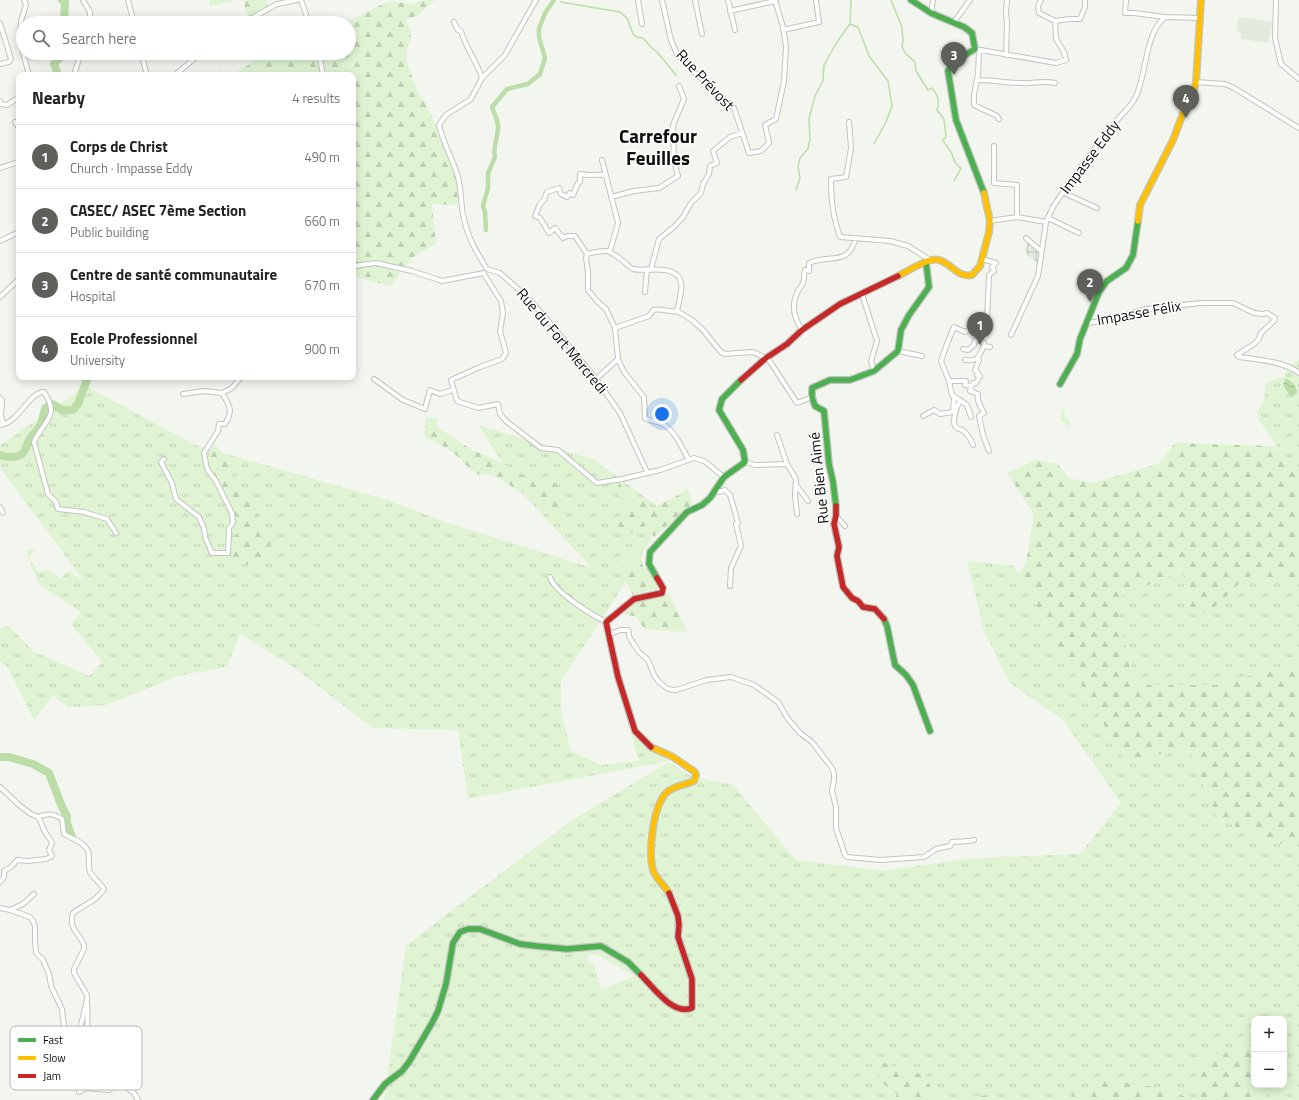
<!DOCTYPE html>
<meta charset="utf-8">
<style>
:root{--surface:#fff;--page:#f2f2f2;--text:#222;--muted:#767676;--line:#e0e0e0;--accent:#5c5f5a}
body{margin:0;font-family:"Titillium Web",sans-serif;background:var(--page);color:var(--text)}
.controls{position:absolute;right:12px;bottom:12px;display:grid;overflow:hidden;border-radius:8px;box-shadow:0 2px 10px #0003}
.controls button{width:36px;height:36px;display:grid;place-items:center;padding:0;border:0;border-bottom:1px solid var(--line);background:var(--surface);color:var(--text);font:20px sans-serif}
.you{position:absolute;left:662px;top:414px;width:14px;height:14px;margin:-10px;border:3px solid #fff;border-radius:50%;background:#1a73e8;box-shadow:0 0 0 6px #1a73e833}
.badge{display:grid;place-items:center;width:26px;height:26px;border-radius:50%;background:var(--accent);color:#fff;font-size:13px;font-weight:700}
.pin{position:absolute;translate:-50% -33px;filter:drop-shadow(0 1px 2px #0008)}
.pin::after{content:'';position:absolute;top:21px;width:14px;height:12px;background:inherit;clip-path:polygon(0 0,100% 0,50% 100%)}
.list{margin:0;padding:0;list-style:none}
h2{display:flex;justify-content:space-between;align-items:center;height:52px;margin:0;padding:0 16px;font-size:17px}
h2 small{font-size:13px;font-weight:400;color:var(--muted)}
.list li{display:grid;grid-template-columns:26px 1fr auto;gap:12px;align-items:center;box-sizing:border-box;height:64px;padding:0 16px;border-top:1px solid var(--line)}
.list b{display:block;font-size:15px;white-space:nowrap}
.list p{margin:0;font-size:13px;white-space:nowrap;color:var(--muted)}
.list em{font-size:13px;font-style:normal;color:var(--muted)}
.icon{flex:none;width:22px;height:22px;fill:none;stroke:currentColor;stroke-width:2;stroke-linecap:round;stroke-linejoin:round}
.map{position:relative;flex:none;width:1299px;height:1100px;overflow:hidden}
.search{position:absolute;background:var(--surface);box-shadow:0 2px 10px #0003;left:16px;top:16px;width:340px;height:44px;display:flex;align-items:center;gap:10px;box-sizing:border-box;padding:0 14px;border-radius:22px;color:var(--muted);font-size:15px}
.panel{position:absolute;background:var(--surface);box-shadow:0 2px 10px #0003;left:16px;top:72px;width:340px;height:308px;border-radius:8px}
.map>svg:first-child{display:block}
</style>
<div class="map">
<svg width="1299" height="1100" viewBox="0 0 1299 1100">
<defs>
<pattern id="industrial-grid" width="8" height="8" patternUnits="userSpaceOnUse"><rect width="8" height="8" fill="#e2ebdd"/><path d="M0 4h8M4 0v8" fill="none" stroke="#c1c8bc"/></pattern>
<pattern id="grass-tufts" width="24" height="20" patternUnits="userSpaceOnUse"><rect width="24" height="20" fill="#e0f4d4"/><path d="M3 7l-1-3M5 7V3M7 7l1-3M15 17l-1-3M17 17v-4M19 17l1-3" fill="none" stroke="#bfd0b5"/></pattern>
<pattern id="forest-firs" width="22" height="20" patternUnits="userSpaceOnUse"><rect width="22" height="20" fill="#e0f4d4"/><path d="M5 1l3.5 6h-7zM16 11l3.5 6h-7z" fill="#bfd0b5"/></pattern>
<pattern id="water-waves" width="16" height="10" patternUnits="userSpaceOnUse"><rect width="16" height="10" fill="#bcdca8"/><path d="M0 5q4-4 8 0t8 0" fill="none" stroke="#a0bc8f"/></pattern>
</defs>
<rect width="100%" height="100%" fill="#f2f6ef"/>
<!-- built -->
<path fill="#e2ebdd" d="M1238 17 1273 22 1268 43 1241 39V33L1237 32Z"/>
<!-- industrial -->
<path fill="url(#industrial-grid)" d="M1028 242 1040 252 1038 263 1027 255 1025 250Z"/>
<!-- grass -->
<path fill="url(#grass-tufts)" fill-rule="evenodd" d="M1299 360V479L1259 420 1257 412 1264 400 1266 383 1285 376 1287 367Z
M86 386 195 445 388 500 445 522 592 568 522 493 478 425 593 459 667 513 611 605 561 681V712L571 751 601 765 639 761 621 699 631 730 647 747 669 761 468 799 458 730 373 728 292 666 240 634 227 667 178 676 107 705 68 707 53 695 34 720 7 666 0 662V628L9 626 33 651 89 676 102 662 71 624 81 612 39 585 26 551 32 548 35 551 29 556 38 572 48 569 61 579 68 571 84 581 0 468V445Z
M967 561 1014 566 1125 762 1188 747 1218 819 1273 843 1299 844V1100H1263L1274 1085H1284V1071L1288 1066 1284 1064V1019H1254V1048L1250 1047 1197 1059V1100H1192L1168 1089 1071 1092 1074 1100H987L986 1095 955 1100H938L924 1075 897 1094 894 1100H384L406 945 572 820 669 762 691 776 733 785 796 860 883 871 974 858 1080 854 1121 803 1063 720 1010 683 984 631ZM592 954 598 955 634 976 601 990 593 963H590L587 960 588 955Z
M1184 570V582L1209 611 1222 601 1241 582 1251 576 1299 579V663L1214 685H1137L1118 620 1117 597Z"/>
<!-- forest -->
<path fill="url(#forest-firs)" d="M243 0H266L269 9 248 19Z
M425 0H435L417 16 405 19 410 30 411 38 406 53 408 67 419 94 425 102 438 130 440 140 447 153 457 182 458 205 432 204 436 244 413 257 390 286 353 276V75H222L217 66 224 74 235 73 267 53H349V23H345L389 1 411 4Z
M1063 408 1065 410 1064 417 1069 419 1070 425 1068 426 1061 421V417Z
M426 418H438L436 426 472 450 499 461 521 475 549 482 552 480 563 492 559 495 567 512 553 517 539 502 522 493 495 476 486 474 480 475 471 470 454 453 434 441 427 439 424 434Z
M214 443 225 456 247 461 236 469 231 477 245 494 249 491 258 517 263 526 283 541 270 544 268 553 260 565 237 564 229 552 237 533 233 516 208 459Z
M1175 443 1276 446 1299 479V579L1251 576 1241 582 1222 601 1209 611 1195 615 1187 609 1183 570 1117 598 1118 620 1137 685H1214L1299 663V844L1273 843 1218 819 1188 747 1125 762 1019 575 1026 563 1034 515 1007 473 1035 460 1058 464 1069 478 1094 483 1158 464Z
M617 480 630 498 646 499 651 509 675 497 687 488 693 503 654 537 647 525 624 537 609 526 630 515 612 482Z
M640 553 643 567 650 570 659 588 656 591 649 590 634 597 619 569 635 559Z
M669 594 687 632 644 629 637 617 621 613 635 600Z
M1250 1047 1254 1048V1085H1274L1263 1100H1197V1059Z
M881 1062 924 1075 938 1100H894L897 1094 878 1080Z
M1109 1080 1168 1089 1192 1100H1074L1071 1092Z
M987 1095V1100H955Z"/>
<!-- pitch -->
<path fill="#e0f4d4" d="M209 0H233V1L210 6Z
M314 624 324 631 320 636 310 629Z"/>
<!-- water -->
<path fill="url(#water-waves)" d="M1286 378C1292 382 1297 386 1297 393L1292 397 1286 390 1283 385Z"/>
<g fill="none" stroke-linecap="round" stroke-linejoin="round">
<!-- stream -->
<path stroke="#bcdca8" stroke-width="1.5" d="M851 0 850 24 858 27 869 56 888 81 892 106 886 122 874 144
M891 0 902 27 903 41 902 46 905 53 915 62 916 71 928 90 932 88C938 96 940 100 937 110L944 119 946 137 943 140C945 145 950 149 952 154 954 161 955 164 961 168L954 181
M561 2 620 12 627 18 633 34 636 37 643 38 652 48 658 53 676 75
M796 190 800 178 798 166 800 158 808 149 810 139 809 119 815 96 823 81 824 65 837 42 850 24"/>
<!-- canal -->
<path stroke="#bcdca8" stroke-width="4.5" d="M486 230 485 212 483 206 488 188V173L495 157C492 147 499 136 498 125 497 119 494 113 492 107L507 89 528 84 540 74 545 58 539 37V29L545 13 554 0"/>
<!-- river -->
<path stroke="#bcdca8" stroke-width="8" d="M62 0 65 2 64 19 65 23
M58 75 54 64 64 53
M0 455C8 458 21 459 25 450 27 447 27 442 30 439 34 433 40 428 42 421 45 413 42 407 52 404L62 410H73L78 404 88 377
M0 757H9L33 764 49 773 62 807 67 816V823L72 837"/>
<defs>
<path id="street" d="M24 0 26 5 21 21 20 42 29 75
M83 0 90 12V23
M128 0 134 23
M301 0 309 23
M536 0 505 55 482 78 471 99 446 115 439 125C443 143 452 157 457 174 462 188 460 205 464 219 468 238 477 253 487 269L500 273 526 296 545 317 596 379 620 413 647 472
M638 0 642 24
M662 0 671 40 677 54 693 71 734 108 749 153 761 151 769 143 765 125 776 119 784 81 786 47 783 27 775 0
M695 0 702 34
M728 0 735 30
M1126 0 1125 13H1134L1165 17 1200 18
M1276 0 1275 38 1281 64 1299 79
M730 11 775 1
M931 13 933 0
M1055 21 1069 19H1080L1085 7V0
M454 22 458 30 461 31C466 48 477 62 482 78
M954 22 970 0
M0 23 11 59 9 62 0 64
M243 23 277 4 297 0
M783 30 819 22 816 0
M975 49 1056 63 1066 60 1064 52 1056 39 1055 21 1039 13 1038 6 1041 0
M979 51 978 74 974 95V105L997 116 999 119
M141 53 147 75
M319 53 323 75
M1006 55 1007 24 1006 12 1007 0
M74 75 81 53
M175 75 201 53
M977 80C992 80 1006 83 1021 83 1034 84 1042 80 1055 83
M1196 82 1225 84 1234 88 1299 128
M0 101 1 104 7 105 19 97
M15 122 19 128
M849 122 851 148 846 177 831 179C831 202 833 216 840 237L890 241 908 246 930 260
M994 146V183L1017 185V217
M602 160 618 223 610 251
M0 168 19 162
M1064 193 1097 208
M611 197 634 191 659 188 678 176 674 160 673 125 684 99 679 86
M1048 218 1079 233
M990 221 1017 217 1046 222
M1026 238 1042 252
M0 241 19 232
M587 254 575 236H567L563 238 555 228 549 233 540 218 535 216 540 204 544 200 547 192 559 188 561 194 567 197 570 193 573 195 578 183 580 182V174C589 176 597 174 606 175
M353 267 360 265 376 263 412 271 442 281 484 273
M651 269 659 239 675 226 683 217 691 203 701 193 703 184 709 174 710 166 717 163 713 151 730 137 742 133
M484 274 501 301 503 313 500 331 506 353 502 359 480 367 451 380 457 401 478 408 498 404 500 414 506 421 541 448 558 450 597 483 622 479 660 470 694 458 704 461 724 477
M645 292 647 269
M862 294 877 341 871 361 874 371
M0 297 19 279
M1087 323 1110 320 1141 310 1161 307 1202 303H1233L1254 313 1262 314 1267 313 1275 318 1274 321 1261 333 1259 339 1254 344 1237 355
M615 328 649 316 653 310C664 308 670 313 677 311
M802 330C794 318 791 304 798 291 799 288 802 286 803 283 805 279 803 275 805 270L809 271V263C830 253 847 268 856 238
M1011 335 1038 276 1046 222 1053 207C1072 178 1093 150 1115 123 1123 112 1132 107 1137 94 1147 70 1145 34 1165 17
M963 349 968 350 974 345 975 341 979 340 984 343V346
M898 351 922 356
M1237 355 1239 357C1255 359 1287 362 1299 373
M767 357 797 403 812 397
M977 358 979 360 975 370 978 373 977 375 980 376 976 383H973L970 391 978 394C976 400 981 407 984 413L979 416 983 435 989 451
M618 359 624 372 644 397 645 418C651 422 657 421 663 424 675 431 682 448 689 460
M965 360C979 362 979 355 984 346L990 347
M374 379 403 400 425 409 430 390 440 394 453 390
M596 379 618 359 615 328 606 309 597 301 588 290V272L586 258 587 254C607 249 608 249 623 261 626 263 630 268 633 269 645 272 667 265 678 276 685 283 679 301 677 311L692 320 703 330 721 352 725 354 753 352 766 358
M949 381H966L965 385 971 386
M183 394 204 391 222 393 232 388 241 377
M0 398 2 400 1 415 3 424
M960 400C957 406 951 423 956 427 959 430 959 428 962 430 967 433 971 440 973 445
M923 416 934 410 940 414 953 412 954 398 955 397
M971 417 967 405 952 395 949 381 941 361 947 344 954 327 965 332 970 329V327L975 326 976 323 987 320 989 275 994 271 992 267 996 263 982 259
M0 425C19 423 29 392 44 392 61 417 43 421 34 442L48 494 56 502 58 509 84 512 107 519 116 533
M777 435 787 464
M164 459 161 462 172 483 176 499 199 517 204 528 205 537 212 553H228L229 528 233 523 232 513 216 481 207 469 204 453 218 431 219 424H225C234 410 229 405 222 393
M745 462 755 465 787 464 796 479 795 495 797 514
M796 485 808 501
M716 488 719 492 725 490 730 495 738 523 736 524 741 546 731 568 730 586
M0 507 3 513
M836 516 845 526
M550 577C555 593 591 614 606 622
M608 635 620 630H628L629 631V636L634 645 639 652 648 660 654 675 659 682 668 689 676 690 707 680 731 677 754 685 778 702 788 719 800 733 812 742 832 768 834 774V780L832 791 836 807V828L845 855 847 857 881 860 924 857 936 849 950 846 952 842C960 841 967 842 974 840
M0 787 19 805 31 814 38 817C47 813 54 813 62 819L64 834C73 839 89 844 89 856 89 861 88 867 90 872 92 876 100 883 104 889 97 901 83 905 73 913 68 929 79 932 84 945V949L74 969V973L87 995V1000L81 1025 82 1038 96 1050 103 1065 115 1075 126 1087 134 1093 138 1100
M0 882 4 877V871L11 867 17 860 28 861 46 859 52 856 49 850 52 843C50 839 48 836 45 832 42 827 42 822 38 817
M0 908 10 910 30 917 33 921 35 926V942L36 953 43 960 49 974 51 986 62 1009 68 1063 69 1066 80 1080 79 1092 85 1088 109 1090 119 1081
M10 910 23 904 34 894
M87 1002C89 1018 84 1031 93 1046"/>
<path id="fast" d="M911 0 931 13 964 27 972 33 975 49 955 61 948 71 956 120 984 193
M1060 384 1077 354 1080 339 1099 292 1107 281 1126 268 1133 255 1138 221
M836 506 833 482 829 464 824 411 815 406 812 397V388L830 380H850L874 371 898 351 901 330 909 315 929 287 926 262
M657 578 649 564 650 552 687 512 702 505 710 498 724 477 745 462 743 450 719 410 722 399 741 380
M884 619 887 626 895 665 906 675 913 685 930 731
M373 1100 385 1084 402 1071 409 1062 432 1023 438 1011 446 984 453 943 460 932 468 929H480L520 944 536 946 567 949 601 946 628 962 641 975"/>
<path id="slow" d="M1138 221 1140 205 1173 140 1185 108 1192 97 1196 82 1201 0
M898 276C908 271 929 257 939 260 951 263 957 278 972 275L980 266 989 232 990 221 984 193
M651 747 673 757 695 772 696 775 694 781C685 785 673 786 666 793 653 807 648 852 653 870 656 879 664 885 669 893"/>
<path id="jam" d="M741 380 766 358 787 344 802 330 840 304 898 276
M836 506V516L834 524 839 547 837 556 843 587 852 598 858 601 863 607 875 609 884 619
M651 747 635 731 618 677 606 622 634 599 662 593 663 588 657 578
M641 975C653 987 673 1016 692 1008V979L678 937 679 925 678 916 669 893"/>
</defs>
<!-- street casing -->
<use href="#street" stroke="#c2c4bf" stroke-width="6"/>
<!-- fast casing -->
<use href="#fast" stroke="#c2c4bf" stroke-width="8"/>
<!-- slow casing -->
<use href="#slow" stroke="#c2c4bf" stroke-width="8"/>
<!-- jam casing -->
<use href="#jam" stroke="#c2c4bf" stroke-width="8"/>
<!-- street -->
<use href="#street" stroke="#fdfefd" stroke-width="4"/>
<!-- fast -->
<use href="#fast" stroke="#4caf50" stroke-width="5.5"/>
<!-- slow -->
<use href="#slow" stroke="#ffc107" stroke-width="5.5"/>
<!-- jam -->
<use href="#jam" stroke="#c62828" stroke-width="5.5"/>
</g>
<g text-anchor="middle" stroke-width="3" stroke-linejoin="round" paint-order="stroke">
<!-- street labels -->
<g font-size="15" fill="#0c0e0a" stroke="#fff">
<text transform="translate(705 80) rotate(47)" y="5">Rue Prévost</text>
<text transform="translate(1090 157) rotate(-53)" y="5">Impasse Eddy</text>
<text transform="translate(1139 313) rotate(-10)" y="5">Impasse Félix</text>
<text transform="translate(562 341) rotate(50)" y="5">Rue du Fort Mercredi</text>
<text transform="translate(819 478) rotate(-96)" y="5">Rue Bien Aimé</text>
</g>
<!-- district labels -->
<g font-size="19" font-weight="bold" fill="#0c0e0a" stroke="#fff">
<text x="658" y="143">Carrefour<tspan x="658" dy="22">Feuilles</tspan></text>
</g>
</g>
<!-- legend -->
<rect x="10" y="1026" width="132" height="64" rx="6" fill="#fff" stroke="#b6b7b6" stroke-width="1"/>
<rect x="18" y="1038" width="18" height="4" fill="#4caf50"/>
<rect x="18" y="1056" width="18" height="4" fill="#ffc107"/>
<rect x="18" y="1074" width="18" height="4" fill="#c62828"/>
<g font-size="11" fill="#0c0e0a">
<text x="43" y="1044">Fast</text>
<text x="43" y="1062">Slow</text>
<text x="43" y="1080">Jam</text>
</g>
</svg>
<div class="controls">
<button>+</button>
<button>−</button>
</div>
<div class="you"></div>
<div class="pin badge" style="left:980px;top:345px">1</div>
<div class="pin badge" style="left:1090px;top:302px">2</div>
<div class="pin badge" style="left:954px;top:75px">3</div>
<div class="pin badge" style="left:1186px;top:118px">4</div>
<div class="search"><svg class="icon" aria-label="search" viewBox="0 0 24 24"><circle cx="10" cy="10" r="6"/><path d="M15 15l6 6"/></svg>Search here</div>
<section class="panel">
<h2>Nearby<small>4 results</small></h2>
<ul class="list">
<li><span class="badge">1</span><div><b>Corps de Christ</b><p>Church · Impasse Eddy</p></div><em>490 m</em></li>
<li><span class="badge">2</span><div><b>CASEC/ ASEC 7ème Section</b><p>Public building</p></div><em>660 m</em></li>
<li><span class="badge">3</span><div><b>Centre de santé communautaire</b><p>Hospital</p></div><em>670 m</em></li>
<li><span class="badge">4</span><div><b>Ecole Professionnel</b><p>University</p></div><em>900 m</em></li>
</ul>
</section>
</div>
